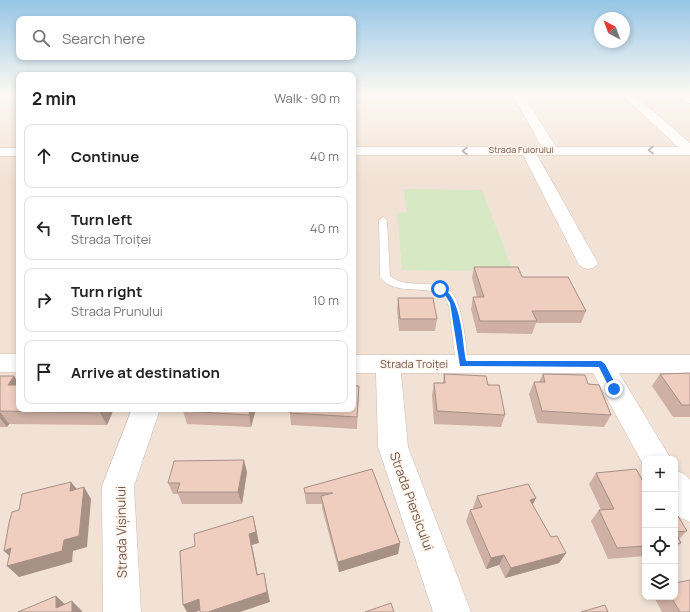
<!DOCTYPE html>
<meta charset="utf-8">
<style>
:root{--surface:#fff;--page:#f6f6f6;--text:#222;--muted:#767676;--line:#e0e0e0}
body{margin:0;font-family:Manrope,sans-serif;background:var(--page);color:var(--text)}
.controls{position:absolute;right:12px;bottom:12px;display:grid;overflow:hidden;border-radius:8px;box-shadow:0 2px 6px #0003}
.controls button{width:36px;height:36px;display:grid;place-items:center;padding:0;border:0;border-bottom:1px solid var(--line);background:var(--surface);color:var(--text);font:20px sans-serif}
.compass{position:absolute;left:594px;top:12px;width:36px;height:36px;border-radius:50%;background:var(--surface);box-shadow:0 2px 6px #0003;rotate:319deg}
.stop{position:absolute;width:12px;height:12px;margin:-9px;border:3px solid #1a73e8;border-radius:50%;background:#fff}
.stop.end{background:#1a73e8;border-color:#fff;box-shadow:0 1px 4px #0008}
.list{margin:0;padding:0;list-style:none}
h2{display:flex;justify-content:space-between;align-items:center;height:52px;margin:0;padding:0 16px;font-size:17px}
h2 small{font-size:13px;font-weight:400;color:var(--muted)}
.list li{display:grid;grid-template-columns:26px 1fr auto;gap:12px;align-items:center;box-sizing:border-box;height:64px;margin:0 8px 8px;padding:0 8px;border:1px solid var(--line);border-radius:8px}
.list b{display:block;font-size:15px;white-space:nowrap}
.list p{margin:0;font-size:13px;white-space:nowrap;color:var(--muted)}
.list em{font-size:13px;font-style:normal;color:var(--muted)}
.icon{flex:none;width:22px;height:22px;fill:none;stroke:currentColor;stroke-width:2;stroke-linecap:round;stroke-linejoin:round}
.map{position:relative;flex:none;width:690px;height:612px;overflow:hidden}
.search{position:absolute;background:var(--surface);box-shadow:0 2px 6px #0003;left:16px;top:16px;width:340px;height:44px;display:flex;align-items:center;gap:10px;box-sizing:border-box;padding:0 14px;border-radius:8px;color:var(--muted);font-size:15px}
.panel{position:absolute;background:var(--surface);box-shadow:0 2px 6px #0003;left:16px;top:72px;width:340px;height:340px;border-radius:8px}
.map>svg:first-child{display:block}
</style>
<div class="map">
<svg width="690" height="612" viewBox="0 0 690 612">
<rect width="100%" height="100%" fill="#fbf1e6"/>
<!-- residential -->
<path fill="#f2e2d5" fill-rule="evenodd" d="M0 94H19V409H353V94H690V612H0ZM645 459H675V597H645Z"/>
<!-- green -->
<path fill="#d7e8c5" d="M404 189 482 190 513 271 402 270 397 213 407 212Z"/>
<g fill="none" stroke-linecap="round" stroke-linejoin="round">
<defs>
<path id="service" d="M383 217 387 220 390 276C400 284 410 283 422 284 431 284 442 285 449 290 463 300 466 347 468 364L466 367 462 369 458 367 456 364 449 307C442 277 398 301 380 277L379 220Z"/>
<path id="minor" d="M512 94H523L556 147H678L621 94H633L690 143V155H537L598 263 595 267 588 269 581 267 578 263 523 155H353V147H542Z
M677 94H689L690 103 686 102Z
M0 148H19V156H0Z
M0 354H19V372H0Z
M353 355H690V373H619L671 459H645V468L593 373H401L408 447 471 612H433L378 447 376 373H353Z
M132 409H160L134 486 141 612H103L102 486Z
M675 470 686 475 690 480V522L679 517 675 512Z"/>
</defs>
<!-- service casing -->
<use href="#service" stroke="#cebab0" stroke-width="1"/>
<!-- minor casing -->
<use href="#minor" stroke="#cebab0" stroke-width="1"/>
<!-- service -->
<use href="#service" fill="#fff" fill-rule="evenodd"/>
<!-- minor -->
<use href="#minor" fill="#fff" fill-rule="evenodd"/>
</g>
<!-- wall -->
<path fill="#ceb0a4" d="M474 267 522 277 586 311 581 323H536L532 334 477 333 471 309 473 297H477L472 278Z
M398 298 437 319 435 331H399L397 310Z
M690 373V417H673L652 386 660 374Z
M444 374 488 385 505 415 501 427 434 424 432 395 434 383H443Z
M543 374 588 384 611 415 604 427 537 423 529 394 534 382H539Z
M0 376H14L19 384V409H114L107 425 9 424 7 427H0Z
M359 386 357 429 291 425 290 413Z
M183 409H256L251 427 187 424 183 411Z
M372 469 400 543 398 554 339 572 322 508V504H306L304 488Z
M247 472 242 504H182L178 494H173L168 483Z
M596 473 643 481H645V556L608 559 591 521 599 510H601L589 484Z
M477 496 533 505 551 537 566 553 559 563 505 578 499 565 486 569 466 521 470 510 474 509 473 508Z
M675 511 687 531 679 539 681 543 675 549Z
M654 597H675L690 612H662Z"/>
<!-- shaded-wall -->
<path fill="#a79086" d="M14 376 19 384V393L8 385Z
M102 409H114L107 425 100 413Z
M250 409H256L251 427 249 415Z
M0 412 9 424 7 427 0 418Z
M244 460 247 472 242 504 238 492Z
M71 482 80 493 70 491Z
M84 487 91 499 87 547 73 551 72 562 19 577 7 566 64 540Z
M536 498 530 510V500Z
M253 516 256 528 259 543 252 545 260 586 257 575 249 534Z
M400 543 398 554 339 572 338 562Z
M11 548 15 561 4 551Z
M566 553 559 563 505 578 511 568Z
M504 555 499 565 486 569 491 558Z
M264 573 266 583 270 602 240 612H208Z
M56 596 66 605 56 608Z
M199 599 204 609 196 612H187L183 605Z
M72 601 82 611V612H72Z"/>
<!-- building -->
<path fill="#efcdbf" stroke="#a79086" d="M474 267H518L522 277H568L586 311H532L537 321H480L473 297H484Z
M398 298H433L437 319H400Z
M690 373V405H682L660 374Z
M444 374 486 376 488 385H499L505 415 437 411 434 383H445Z
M543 374 585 375 588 384 599 385 611 415 542 411 534 382H545Z
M0 376H14L8 385H19V409H102L100 413 0 411Z
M353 386H359L357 417 290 413V409H353Z
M183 409H250L249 415 183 411Z
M244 460 238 492H177L180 483H168L174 461Z
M372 469 400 543 338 562 321 496 333 493H305L304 488Z
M636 469 643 481H645V546L617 548 599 510 614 509 596 473Z
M71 482 70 491 84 487 79 536 64 540 62 551 7 566 11 548 4 551 9 523 12 512 19 510 22 494Z
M528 484 536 498 530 500 551 537 557 536 566 553 511 568 504 555 491 558 470 510 482 507 477 496Z
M675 511 687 531 675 532Z
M253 516 256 532 249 534 257 575 264 573 267 592 208 612H200L199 599 183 605 180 551 195 546 194 534Z
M675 532 681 543 675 544Z
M690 580V612H680L671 597H675V583Z
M56 596V608L72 601V612H18Z
M391 603 394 612H365Z
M605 605 608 612H581Z"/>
<!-- one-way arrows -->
<defs><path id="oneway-chevron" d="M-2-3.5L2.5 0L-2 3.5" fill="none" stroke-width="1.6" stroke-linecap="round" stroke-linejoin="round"/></defs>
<g stroke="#ab9a94">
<use href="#oneway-chevron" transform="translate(651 150) rotate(-180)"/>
<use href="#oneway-chevron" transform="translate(465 151) rotate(180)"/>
</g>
<!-- sky -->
<linearGradient id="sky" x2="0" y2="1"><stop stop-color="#96c6e6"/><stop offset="0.52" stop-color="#fdf9f4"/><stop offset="1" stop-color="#fdf9f4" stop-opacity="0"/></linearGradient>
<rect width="690" height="180" fill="url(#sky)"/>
<!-- route -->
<path fill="#1a73e8" d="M440 287C462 295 462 341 466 361H601L605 364 618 389 617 391H611L599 367 460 366 450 303 445 295 437 289Z"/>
<g text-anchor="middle" stroke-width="3" stroke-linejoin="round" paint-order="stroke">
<!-- far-street labels -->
<g font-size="9" fill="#73564c" stroke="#fef5ec">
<text x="521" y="153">Strada Fuiorului</text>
</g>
<!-- street labels -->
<g font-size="11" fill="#73564c" stroke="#fef5ec">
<text x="414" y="368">Strada Troiței</text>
</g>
<!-- near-street labels -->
<g font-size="13" fill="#73564c" stroke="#fef5ec">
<text transform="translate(412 501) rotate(70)" y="5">Strada Piersicului</text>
<text transform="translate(121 532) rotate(-91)" y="5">Strada Vișinului</text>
</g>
</g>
</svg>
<div class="controls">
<button>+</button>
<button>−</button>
<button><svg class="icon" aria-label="locate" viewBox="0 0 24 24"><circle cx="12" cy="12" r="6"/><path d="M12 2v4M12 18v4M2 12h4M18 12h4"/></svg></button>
<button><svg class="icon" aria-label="layers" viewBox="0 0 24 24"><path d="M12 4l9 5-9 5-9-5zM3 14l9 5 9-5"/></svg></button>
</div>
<svg class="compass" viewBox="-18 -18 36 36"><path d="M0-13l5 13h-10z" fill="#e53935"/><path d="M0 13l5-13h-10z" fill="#767676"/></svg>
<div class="stop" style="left:440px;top:289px"></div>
<div class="stop end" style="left:614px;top:389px"></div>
<div class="search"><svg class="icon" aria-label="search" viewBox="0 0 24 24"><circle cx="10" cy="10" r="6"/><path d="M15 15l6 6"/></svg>Search here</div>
<section class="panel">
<h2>2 min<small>Walk · 90 m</small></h2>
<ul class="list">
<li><svg class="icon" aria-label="ahead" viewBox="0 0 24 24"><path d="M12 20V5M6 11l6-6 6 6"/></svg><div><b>Continue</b></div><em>40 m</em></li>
<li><svg class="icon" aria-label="left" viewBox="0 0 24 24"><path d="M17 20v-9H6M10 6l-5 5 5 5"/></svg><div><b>Turn left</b><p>Strada Troiței</p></div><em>40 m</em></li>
<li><svg class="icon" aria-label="right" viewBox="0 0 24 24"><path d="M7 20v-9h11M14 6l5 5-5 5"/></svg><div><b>Turn right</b><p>Strada Prunului</p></div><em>10 m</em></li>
<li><svg class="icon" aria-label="arrive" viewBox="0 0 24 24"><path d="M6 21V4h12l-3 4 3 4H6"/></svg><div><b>Arrive at destination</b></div></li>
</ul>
</section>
</div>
